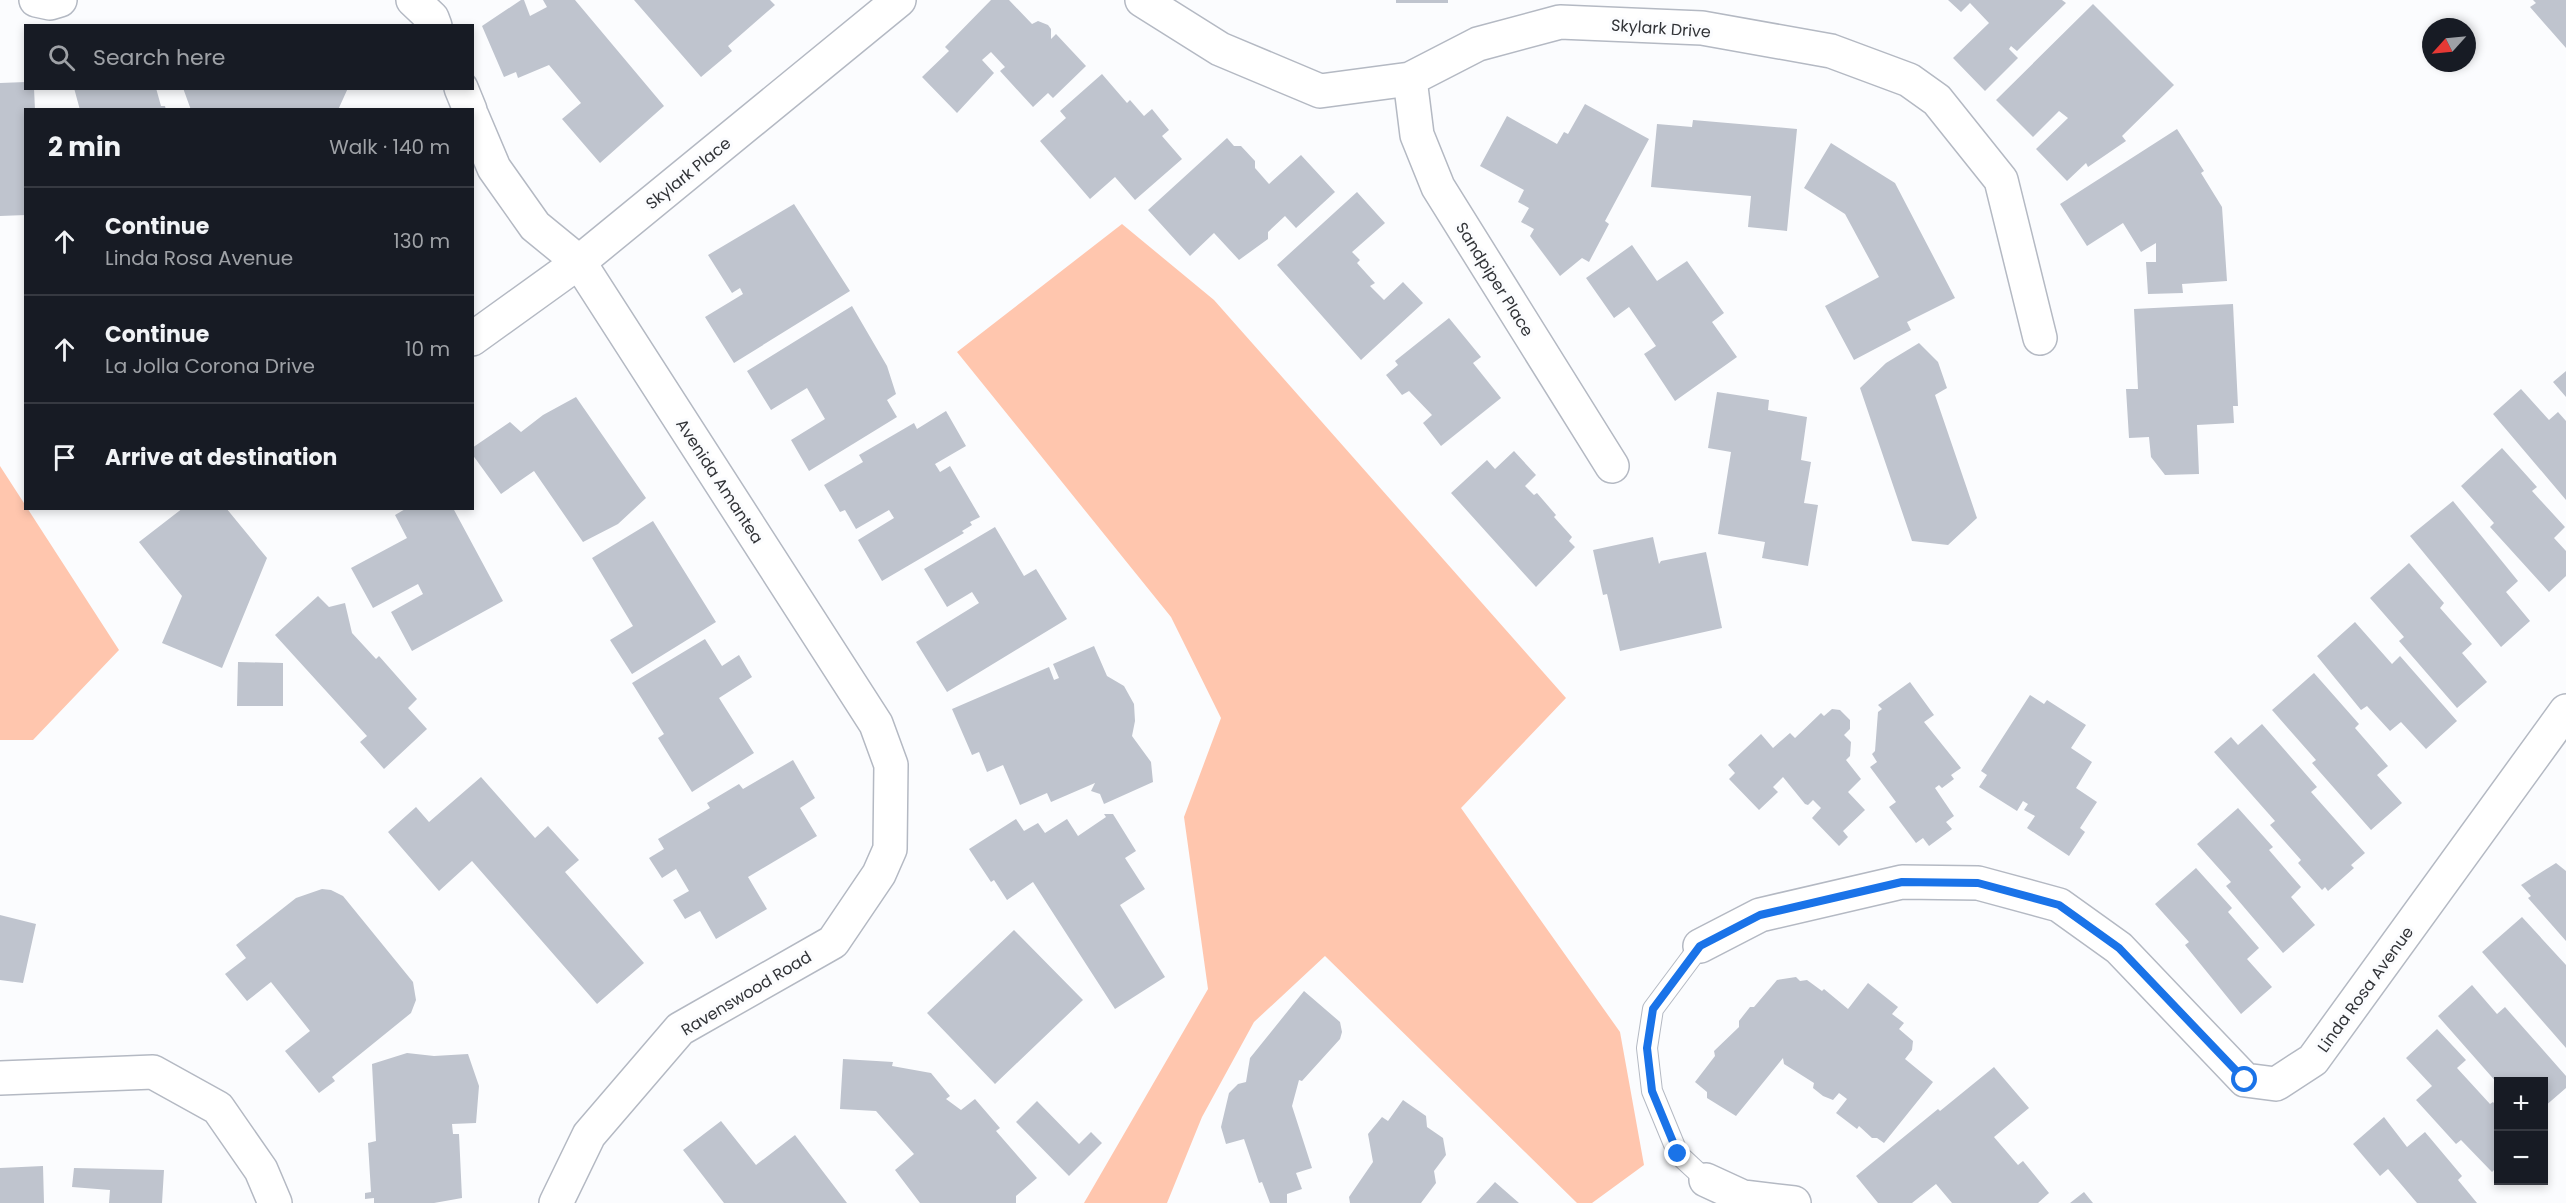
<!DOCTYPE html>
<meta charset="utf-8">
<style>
:root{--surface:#171b24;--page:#20242c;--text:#f1f3f6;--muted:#9ea1a6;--line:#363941}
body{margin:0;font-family:Poppins,sans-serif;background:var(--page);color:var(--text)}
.controls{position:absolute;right:18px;bottom:18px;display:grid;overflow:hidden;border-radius:0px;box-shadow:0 3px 9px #0003}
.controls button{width:54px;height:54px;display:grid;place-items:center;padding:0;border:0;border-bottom:2px solid var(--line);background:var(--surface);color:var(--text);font:30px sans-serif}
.compass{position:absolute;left:2422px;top:18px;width:54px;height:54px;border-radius:50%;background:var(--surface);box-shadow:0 3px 9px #0003;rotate:243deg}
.stop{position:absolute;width:18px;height:18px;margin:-14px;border:4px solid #1a73e8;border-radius:50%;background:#fff}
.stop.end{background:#1a73e8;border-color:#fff;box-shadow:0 2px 6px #0008}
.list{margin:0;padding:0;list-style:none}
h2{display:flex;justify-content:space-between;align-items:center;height:78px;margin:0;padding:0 24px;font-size:26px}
h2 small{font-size:20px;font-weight:400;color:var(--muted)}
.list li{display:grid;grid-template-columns:39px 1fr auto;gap:18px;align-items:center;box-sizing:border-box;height:108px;padding:0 24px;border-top:2px solid var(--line)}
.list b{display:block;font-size:22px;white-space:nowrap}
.list p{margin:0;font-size:20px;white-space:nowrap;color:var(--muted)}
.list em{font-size:20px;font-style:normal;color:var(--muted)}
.icon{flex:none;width:33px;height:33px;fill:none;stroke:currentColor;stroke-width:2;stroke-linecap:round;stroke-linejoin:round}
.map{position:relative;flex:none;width:2566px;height:1203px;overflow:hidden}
.search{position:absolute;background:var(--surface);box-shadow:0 3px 9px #0003;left:24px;top:24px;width:450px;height:66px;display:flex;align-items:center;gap:15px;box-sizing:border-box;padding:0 21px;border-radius:0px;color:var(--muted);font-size:22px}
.panel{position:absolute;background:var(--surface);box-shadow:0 3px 9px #0003;left:24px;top:108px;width:450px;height:402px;border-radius:0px}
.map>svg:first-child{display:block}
</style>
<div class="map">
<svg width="2566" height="1203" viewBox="0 0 2566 1203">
<rect width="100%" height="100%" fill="#fbfcfe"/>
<!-- green -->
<path fill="#ffc6ae" d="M1122 224 1214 300 1566 698 1461 808 1620 1032 1644 1165 1592 1203H1577L1325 956 1254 1022 1202 1117 1167 1203H1084L1208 989 1184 817 1221 718 1171 617 957 352Z
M0 466 119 650 33 740H0Z"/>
<!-- building -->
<path fill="#bfc4ce" d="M521 0H524L530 16 547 7 543 0H575L664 106 600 163 562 119 581 103 549 65 518 78 516 72 504 77 482 26Z
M634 0H770L775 5 728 46 732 51 701 77Z
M991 0H1009L1032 24 1038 21 1048 25 1051 29V39L1056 34 1086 66 1053 98 1048 93 1033 107 1000 71 1005 67 991 52 982 60 994 73 957 113 922 77 949 51 945 47Z
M1396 0H1448V3H1396Z
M1948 0H2062L2066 3 2017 51 2011 46 2009 49 2018 58 1985 91 1953 58 1989 23 1970 3 1961 12Z
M2533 0H2566V48L2530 7 2536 3Z
M2093 4 2174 85 2122 136 2126 141 2088 167 2086 163 2067 181 2036 149 2068 118 2059 111 2033 137 1996 100Z
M1102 74 1127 103 1130 100 1144 116 1152 109 1169 130 1162 136 1182 159 1135 200 1115 177 1090 199 1040 141 1066 118 1060 111Z
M26 82V88H34L35 110H26V215L0 216V83Z
M74 88H156L161 106H165L166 110H80Z
M183 88H348L338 110H191Z
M1585 104 1649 139 1605 221 1609 224 1589 262 1582 258 1560 276 1530 236 1534 229 1521 222 1529 208 1518 202 1524 190 1480 166 1507 116 1557 144 1564 132 1568 134Z
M1693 120 1797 129 1787 231 1748 227 1751 196 1651 187 1657 124 1692 127Z
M2177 129 2204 171 2201 173 2222 207 2227 281 2182 284 2183 293 2148 294 2146 262H2156V243L2141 252 2123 223 2087 246 2060 204Z
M1227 138 1234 146H1241L1255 161V168L1269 184 1301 155 1335 192 1296 228 1285 216 1268 232V239L1239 260 1214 233 1190 256 1148 210Z
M1831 143 1895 183 1955 298 1907 322 1911 330 1854 360 1825 306 1879 277 1845 214 1804 188Z
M1357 192 1385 223 1352 252 1360 260 1357 263 1375 283 1370 286 1384 300 1403 282 1423 303 1361 360 1277 265Z
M794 204 850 291 734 363 705 317 743 294 740 288 732 293 708 255Z
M1632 245 1657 281 1687 261 1724 313 1712 322 1737 357 1675 401 1644 354 1656 346 1629 307 1614 318 1586 278Z
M2233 304 2238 406H2233L2234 423 2197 425 2199 474 2165 475 2151 457 2149 437 2129 438 2126 389H2138L2134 309Z
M852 306 887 366 896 394 887 400 897 417 809 471 791 440 825 419 807 388 771 410 747 371Z
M1449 318 1481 357 1473 363 1501 398 1441 446 1423 423 1432 415 1409 391 1402 395 1386 375 1398 365 1395 361Z
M1919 343 1938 362 1947 388 1935 395 1977 518 1948 545 1912 541 1860 388 1886 363Z
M2566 371V397L2553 382Z
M2521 389 2549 420 2558 412 2566 421V500L2493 414Z
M1717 392 1769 400 1768 410 1807 417 1801 460 1811 462 1804 503 1818 505 1808 566 1762 558 1765 542 1718 534 1731 452 1708 448Z
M576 397 646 498 618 524 583 542 534 471 501 494 472 454V448L510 422 521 432 543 415Z
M946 411 966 446 935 464 940 472 950 466 980 517 970 522 972 525 962 531 964 533 882 581 858 540 894 518 889 510 856 529 845 510 840 512 824 485 863 462 859 455 914 423 917 429Z
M2502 448 2537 487 2532 491 2565 527 2554 538 2566 551V576L2549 592 2490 527 2494 523 2461 486Z
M1514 451 1536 475 1525 486 1534 495 1537 493 1556 515 1554 517 1572 537 1569 541 1575 547 1536 587 1451 493 1487 460 1495 469Z
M2453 501 2518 581 2506 592 2530 621 2501 647 2410 536Z
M183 508H226L267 558 222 668 162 643 182 596 139 542Z
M407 508H453L503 601 412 651 391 612 423 594 418 584 373 608 351 568 407 538 395 515Z
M653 521 716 622 632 674 610 640 633 626 592 558Z
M995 527 1024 576 1036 569 1067 619 947 692 916 642 979 603 972 592 947 607 924 569Z
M1653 537 1659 564 1661 561 1706 552 1722 628 1620 651 1607 594 1603 595 1593 550Z
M2409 563 2444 603 2440 608 2472 644 2462 653 2487 682 2457 708 2399 641 2404 637 2370 598Z
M318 596 329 607 345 603 352 633 376 659 379 656 417 699 408 708 427 729 384 769 360 742 367 736 275 635Z
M2355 622 2392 664 2400 656 2457 721 2426 749 2401 722 2390 731 2367 706 2361 710 2317 656Z
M705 639 722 666 739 655 752 677 719 698 754 753 692 792 658 738 664 734 632 683Z
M1094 646 1107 676 1124 686 1134 704 1135 721 1132 736 1151 762 1153 782 1104 804 1100 794 1091 791 1095 783 1051 802 1047 793 1020 805 1003 765 987 772 979 752 972 755 952 709 1049 667 1054 680 1059 678 1053 664Z
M238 662 283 663V706H237Z
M2314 673 2359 724 2355 728 2388 766 2377 775 2402 803 2371 830 2312 763 2316 760 2272 710Z
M1910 682 1934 715 1924 722 1961 768 1951 775 1954 779 1942 788 1939 785 1935 788 1954 816 1946 822 1952 829 1929 846 1923 838 1916 843 1889 807 1896 802 1870 767 1877 762 1872 754 1875 751 1878 712 1882 709 1878 705Z
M2030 695 2044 704 2047 700 2086 725 2071 748 2092 762 2076 788 2097 802 2080 828 2085 832 2069 856 2027 828 2035 816 2024 810 2028 804 2023 801 2017 811 1979 787 1987 775 1981 771Z
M1832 709 1840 710 1850 720V729L1844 735 1851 742 1850 756 1846 760 1861 779 1848 792 1865 810 1843 831 1848 837 1839 846 1812 818 1821 808 1813 800 1808 805 1805 804 1783 777 1773 787 1778 792 1759 810 1729 779 1735 773 1728 765 1761 734 1773 748 1790 733 1795 738 1821 713 1824 716Z
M2262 724 2317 787 2311 792 2365 853 2351 865 2354 868 2328 891 2325 887 2322 890 2298 863 2301 860 2270 825 2275 821 2214 752 2231 737 2238 745Z
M793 760 815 798 800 808 817 836 748 877 767 909 716 939 700 911 685 919 673 900 689 891 676 869 662 878 649 858 664 849 658 839 710 808 707 803 739 784 743 789Z
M481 777 535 838 548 826 579 860 565 872 644 963 597 1004 472 861 439 891 388 832 416 807 429 822Z
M2238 808 2273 847 2269 850 2301 887 2291 897 2315 925 2283 953 2226 886 2231 882 2197 844Z
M1104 814H1113L1136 851 1125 858 1145 889 1120 905 1165 977 1115 1009 1033 882 1007 900 994 880 991 882 969 849 1016 819 1024 831 1038 823 1045 833 1067 819 1078 836 1106 817Z
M2556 863 2566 871V941L2528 898 2531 896 2521 885Z
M2196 868 2232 908 2228 912 2259 948 2247 959 2272 987 2241 1014 2185 945 2189 942 2155 904Z
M322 889 331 890 343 896 413 982 416 1000 411 1013 332 1077 335 1081 319 1093 285 1051 310 1031 271 982 247 1001 225 974 246 958 236 945 296 898Z
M0 915 36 924 23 983 0 980Z
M2522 917 2566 965V1048L2482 952Z
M1014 930 1083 1000 995 1084 927 1013Z
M1796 977 1800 981 1807 980 1822 991 1824 989 1848 1009 1868 983 1898 1007 1892 1014 1904 1023 1899 1029 1913 1041 1912 1050 1905 1059 1933 1082 1884 1143 1877 1138H1872L1859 1126 1857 1129 1836 1113 1847 1099 1839 1093 1833 1100 1823 1096 1813 1088 1814 1083 1784 1064 1783 1058 1736 1116 1707 1098V1092L1695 1082 1715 1056 1714 1051 1739 1027V1021L1750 1007H1754L1777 980Z
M2472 985 2497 1014 2505 1007 2566 1076V1088L2544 1107V1082H2498V1084L2438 1016Z
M1304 991 1340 1022 1342 1032 1340 1039 1302 1081 1299 1080 1292 1106 1312 1168 1296 1173 1302 1189 1287 1194V1203H1270L1262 1182 1259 1183 1244 1139 1226 1144 1221 1127 1229 1093 1238 1084 1246 1082 1250 1058Z
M2437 1029 2466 1060 2457 1068 2490 1104 2493 1102 2498 1108V1166L2492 1172 2461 1140 2456 1144 2416 1100 2432 1086 2406 1058Z
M407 1053 434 1056 468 1054 479 1086 476 1123 452 1124 453 1134H459L462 1198 434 1203H374V1198L365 1199V1193L371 1192 368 1143 376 1141 372 1064Z
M843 1059 893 1062 892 1066 931 1073 950 1096 946 1099 961 1110 975 1099 1000 1128 996 1131 1037 1178 1016 1196V1203H920L895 1170 914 1154 876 1111 840 1109Z
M1994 1067 2029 1108 1994 1137 2018 1165 2023 1161 2049 1193 2038 1203H1952L1936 1184 1912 1203H1878L1856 1176 1938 1109 1940 1111Z
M1403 1100 1426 1116 1427 1127 1443 1138 1446 1155 1434 1171 1436 1183 1421 1203H1350L1349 1197 1373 1162 1368 1134 1382 1117 1388 1121Z
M1037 1101 1079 1144 1091 1132 1102 1143 1069 1176 1016 1122Z
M2384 1117 2407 1147 2425 1132 2462 1176 2458 1180 2477 1203H2417L2388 1169 2380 1176 2353 1144Z
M721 1121 756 1165 795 1135 847 1203H724L683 1150Z
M43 1166 44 1203H0V1168Z
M74 1168 164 1170 162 1203H109L110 1190 72 1187Z
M1495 1182 1519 1203H1476Z
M2084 1192 2093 1203H2070Z"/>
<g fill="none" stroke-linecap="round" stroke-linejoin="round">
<defs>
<path id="lane" d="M1700 946 1653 1009 1647 1048 1652 1091 1678 1154 1706 1180"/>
<path id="street" d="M36 0 50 3 60 0
M413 0 432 18 435 26
M1142 0 1220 49 1320 91 1410 79 1478 44 1560 22 1702 28 1831 51 1909 80 1937 100 2001 180 2040 338
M1410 79 1417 135 1438 187 1612 466
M461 88 470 110
M472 116 494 168 535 226 579 262 876 724 891 765 890 849 879 874 833 942 680 1029 589 1135 556 1203
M472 339 579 262 899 0
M1700 946 1760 915 1902 882 1978 883 2059 905 2119 948 2245 1080 2276 1084 2313 1060 2566 711
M0 1078 153 1072 218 1108 261 1170 275 1203
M1706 1180 1743 1197 1794 1203"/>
</defs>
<!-- lane casing -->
<use href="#lane" stroke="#b4b9c3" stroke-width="22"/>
<!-- street casing -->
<use href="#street" stroke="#b4b9c3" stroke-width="36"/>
<!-- lane -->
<use href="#lane" stroke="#fff" stroke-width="20"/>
<!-- street -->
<use href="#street" stroke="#fff" stroke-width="33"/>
</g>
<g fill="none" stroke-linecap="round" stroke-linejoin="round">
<!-- route -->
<path stroke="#1a73e8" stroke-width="8" d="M1678 1154 1652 1091 1647 1048 1653 1009 1700 946 1760 915 1902 882 1978 883 2059 905 2119 948 2245 1080"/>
</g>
<g text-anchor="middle" stroke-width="6" stroke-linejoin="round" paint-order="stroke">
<!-- street labels -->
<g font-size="16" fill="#313337" stroke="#fbfcfe">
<text transform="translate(1661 28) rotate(4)" y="6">Skylark Drive</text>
<text transform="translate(688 173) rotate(-39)" y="6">Skylark Place</text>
<text transform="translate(1495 279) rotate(58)" y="6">Sandpiper Place</text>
<text transform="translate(720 481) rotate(57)" y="6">Avenida Amantea</text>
<text transform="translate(2365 989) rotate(-54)" y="6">Linda Rosa Avenue</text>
<text transform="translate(746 993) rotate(-31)" y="6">Ravenswood Road</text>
</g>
</g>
</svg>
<div class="controls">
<button>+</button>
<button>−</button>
</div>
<svg class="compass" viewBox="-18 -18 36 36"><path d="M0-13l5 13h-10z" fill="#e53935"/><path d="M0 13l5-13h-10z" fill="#9ea1a6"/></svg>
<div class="stop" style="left:2245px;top:1080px"></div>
<div class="stop end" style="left:1678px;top:1154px"></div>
<div class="search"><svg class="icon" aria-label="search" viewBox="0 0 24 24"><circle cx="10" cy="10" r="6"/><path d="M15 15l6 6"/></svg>Search here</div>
<section class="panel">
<h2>2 min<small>Walk · 140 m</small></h2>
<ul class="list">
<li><svg class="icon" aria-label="ahead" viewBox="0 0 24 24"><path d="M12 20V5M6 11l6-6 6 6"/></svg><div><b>Continue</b><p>Linda Rosa Avenue</p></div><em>130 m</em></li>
<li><svg class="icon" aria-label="ahead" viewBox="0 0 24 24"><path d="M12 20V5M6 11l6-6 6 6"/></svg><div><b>Continue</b><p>La Jolla Corona Drive</p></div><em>10 m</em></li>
<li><svg class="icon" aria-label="arrive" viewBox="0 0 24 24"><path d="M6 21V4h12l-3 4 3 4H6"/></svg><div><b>Arrive at destination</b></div></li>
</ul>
</section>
</div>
